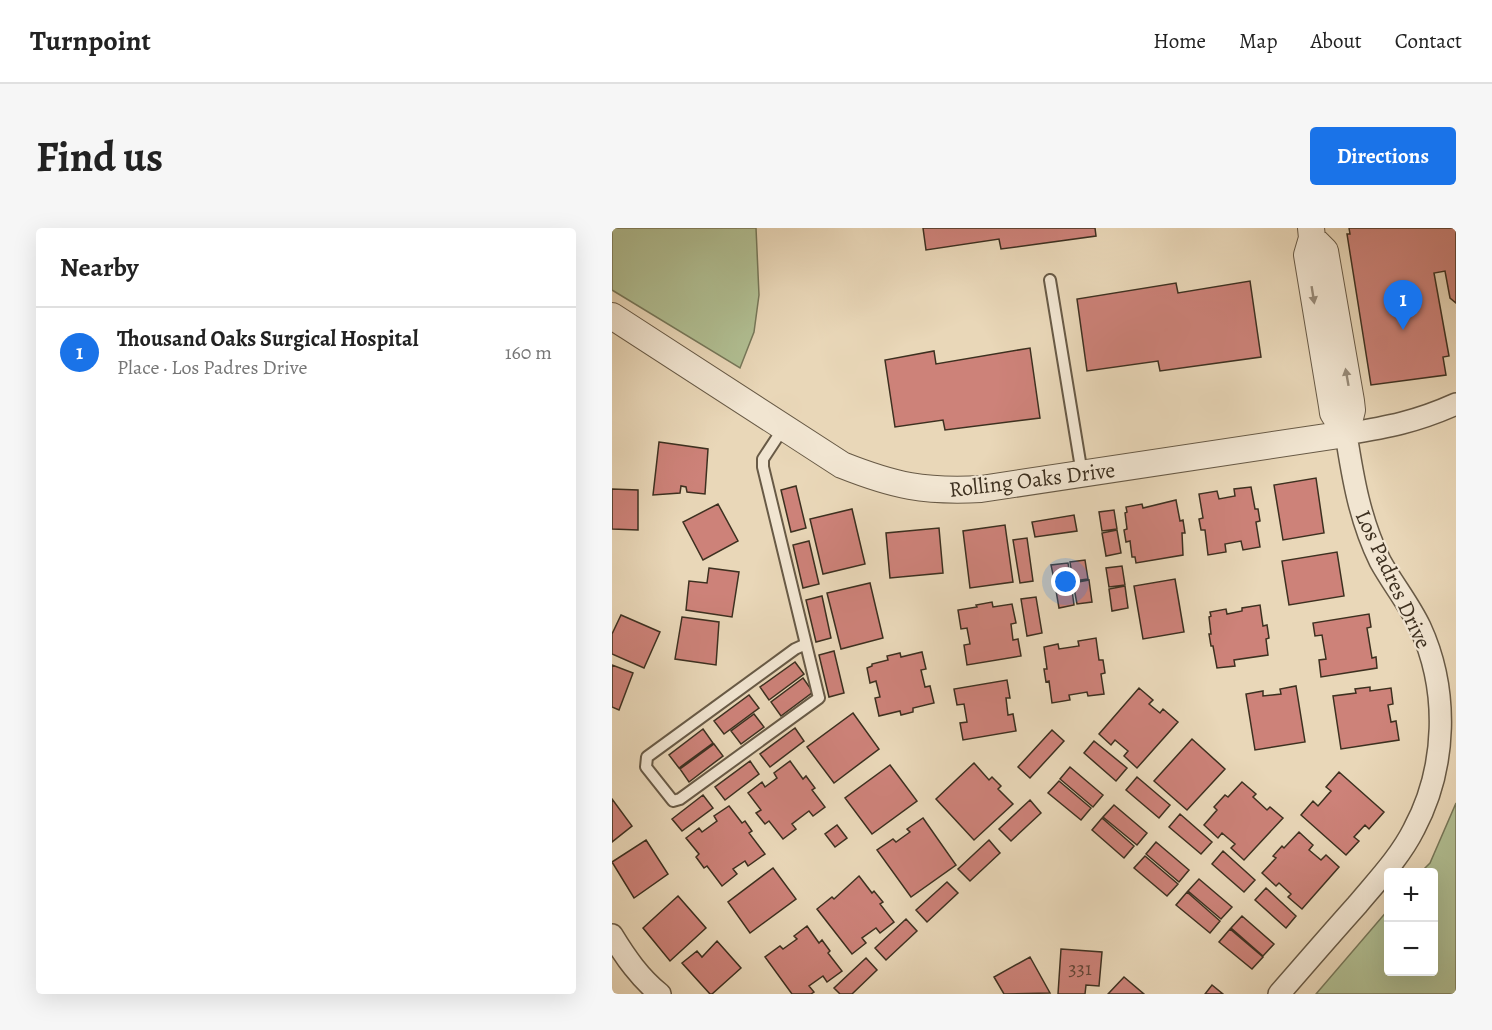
<!DOCTYPE html>
<meta charset="utf-8">
<style>
:root{--surface:#fff;--page:#f6f6f6;--text:#222;--muted:#767676;--line:#e0e0e0;--accent:#1a73e8}
body{margin:0;font-family:Alegreya,serif;background:var(--page);color:var(--text)}
.controls{position:absolute;right:18px;bottom:18px;display:grid;overflow:hidden;border-radius:6px;box-shadow:0 6px 24px #0002}
.controls button{width:54px;height:54px;display:grid;place-items:center;padding:0;border:0;border-bottom:2px solid var(--line);background:var(--surface);color:var(--text);font:30px sans-serif}
.you{position:absolute;left:454px;top:354px;width:21px;height:21px;margin:-15px;border:4px solid #fff;border-radius:50%;background:#1a73e8;box-shadow:0 0 0 9px #1a73e833}
.badge{display:grid;place-items:center;width:39px;height:39px;border-radius:50%;background:var(--accent);color:#fff;font-size:20px;font-weight:700}
.pin{position:absolute;translate:-50% -50px;filter:drop-shadow(0 2px 3px #0008)}
.pin::after{content:'';position:absolute;top:32px;width:21px;height:18px;background:inherit;clip-path:polygon(0 0,100% 0,50% 100%)}
.list{margin:0;padding:0;list-style:none}
h2{display:flex;justify-content:space-between;align-items:center;height:78px;margin:0;padding:0 24px;font-size:26px}
h2 small{font-size:20px;font-weight:400;color:var(--muted)}
.list li{display:grid;grid-template-columns:39px 1fr auto;gap:18px;align-items:center;box-sizing:border-box;height:90px;padding:0 24px;border-top:2px solid var(--line)}
.list b{display:block;font-size:22px;white-space:nowrap}
.list p{margin:0;font-size:20px;white-space:nowrap;color:var(--muted)}
.list em{font-size:20px;font-style:normal;color:var(--muted)}
.map{position:relative;flex:none;width:844px;height:766px;overflow:hidden;border-radius:6px}
header{display:flex;align-items:center;gap:36px;box-sizing:border-box;height:84px;padding:0 30px;background:var(--surface);border-bottom:2px solid var(--line)}
header strong{font-size:28px}
nav{display:flex;gap:33px;margin-inline-start:auto;font-size:21px}
.intro{display:flex;align-items:center;justify-content:space-between;box-sizing:border-box;height:144px;padding:0 36px}
h1{margin:0;font-size:42px}
.button{padding:15px 27px;border-radius:6px;background:var(--accent);color:#fff;font-size:21px;font-weight:700}
main{display:flex;gap:36px;padding:0 36px}
aside{flex:1;background:var(--surface);border-radius:6px;box-shadow:0 6px 24px #0002}
.map>svg:first-child{display:block}
</style>
<header>
<strong>Turnpoint</strong>
<nav><a>Home</a><a>Map</a><a>About</a><a>Contact</a></nav>
</header>
<div class="intro"><h1>Find us</h1><a class="button">Directions</a></div>
<main>
<aside>
<h2>Nearby<small></small></h2>
<ul class="list">
<li><span class="badge">1</span><div><b>Thousand Oaks Surgical Hospital</b><p>Place · Los Padres Drive</p></div><em>160 m</em></li>
</ul>
</aside>
<div class="map">
<svg width="844" height="766" viewBox="0 0 844 766">
<rect width="100%" height="100%" fill="#e9d7b8"/>
<filter id="stains"><feTurbulence type="fractalNoise" baseFrequency=".00333" numOctaves="4"/><feColorMatrix values="0 0 0 0 .2 0 0 0 0 .09 0 0 0 0 .02 0 0 0 .5 -.17"/></filter>
<radialGradient id="worn" r=".72"><stop offset=".6" stop-color="#630" stop-opacity="0"/><stop offset="1" stop-color="#630" stop-opacity=".3"/></radialGradient>
<!-- green -->
<path fill="#b1bf93" stroke="#77785a" stroke-width="1.5" d="M0 0H144L147 67 142 104 128 140 0 62Z
M844 575V766H704L776 682V744H822V644H809L818 635Z"/>
<!-- building -->
<path fill="#cd8279" stroke="#3d3020" stroke-width="1.5" d="M311 0H483L484 8 389 21 387 11 314 22Z
M737 0H844V75L838 70 833 43 822 45 837 128 831 129 834 147 759 157 735 6H738Z
M638 53 649 129 548 143 546 133 475 143 465 71 564 55 566 65Z
M418 120 428 190 333 202 331 192 283 199 273 132 322 123 324 136Z
M47 214 96 221 93 266 75 264 74 259 69 258 68 265 41 267Z
M704 250 712 305 671 312 662 257Z
M184 258 194 300 179 304 169 262Z
M639 259 643 281H646L648 293 644 294 648 319 631 322 629 313 613 316 614 324 596 327 593 302H589L587 291 591 290 587 266 605 263 607 271 623 268 622 261Z
M0 261 26 262V302L0 301Z
M564 272 568 293 571 292 573 305H570L571 327 524 335 523 329H520L518 313 514 314 512 302 515 301 513 285 515 284 514 279 530 276 531 280Z
M106 276 126 313 91 332 71 294Z
M240 281 253 336 211 346 198 291Z
M502 282 505 301 490 303 487 284Z
M462 287 465 303 423 309 420 294Z
M393 297 401 354 358 360 351 303Z
M327 300 331 345 278 350 274 305Z
M505 302 509 325 494 328 490 305Z
M415 310 421 353 408 355 401 312Z
M197 313 207 356 191 360 181 317Z
M725 324 732 368 677 377 670 333Z
M473 332 476 351 461 353 458 334Z
M456 335 459 354 443 356 439 337Z
M510 338 513 357 497 359 494 340Z
M97 340 127 344 120 389 74 382 77 353 95 355Z
M563 351 572 404 531 411 522 358Z
M477 352 480 374 465 376 461 355Z
M258 355 271 410 229 421 215 365Z
M459 355 462 377 447 380 443 357Z
M513 358 516 380 500 383 497 361Z
M210 368 219 410 204 414 194 372Z
M424 369 430 405 415 408 409 371Z
M380 374 381 379 400 376 404 395 399 396 401 412 406 411 409 428 355 437 352 417 358 416 355 400 349 401 346 382 365 379 364 377Z
M648 377 651 398 655 397 657 410 654 411 656 427 622 432 623 438 605 440 601 418H599L597 406H599L597 389 599 388 598 384 614 381 615 386 630 383V380Z
M757 386 759 399 755 400 760 430 764 429 765 440 709 449 707 432 714 431 710 407 703 408 701 395Z
M9 387 48 404 32 440 0 426V406Z
M70 389 107 394 104 437 63 431Z
M484 410 487 432H491L493 445 489 446 492 466 476 468 475 464 457 467 458 472 440 475 437 453 434 454 432 441H435L432 419 446 416 447 421 467 418 466 413Z
M222 423 232 465 217 469 207 427Z
M310 424 314 441 309 442 313 459 318 458 322 475 301 480V484L289 487 288 483 267 488 263 470 268 469 264 453 258 455 255 440 260 438V436L276 432 275 428 288 425 289 429Z
M183 434 192 446 157 472 148 459Z
M0 437 21 445 7 482 0 479Z
M191 450 201 464 169 488 159 474Z
M395 452 398 470H394L396 487 401 486 404 503 351 512 348 495 355 494 352 476 345 477 342 461Z
M684 458 693 514 643 522 634 466 651 463V468L669 466 668 461Z
M758 459V463L779 460 781 476 776 477 779 494 784 493 787 512 729 521 721 468 744 465 743 461Z
M527 460 541 472 537 476 548 485 551 481 566 494 525 540 512 528 516 523 503 512 499 517 487 506Z
M137 467 147 480 112 506 102 493Z
M241 485 267 521 222 555 195 519Z
M142 486 152 499 129 516 119 503Z
M183 500 192 513 158 539 148 526Z
M91 501 101 515 67 540 57 527Z
M440 502 452 513 418 550 406 539Z
M580 511 613 541 575 582 542 553Z
M482 513 515 540 504 553 472 525Z
M102 516 111 528 77 554 68 541Z
M138 533 147 546 113 572 103 559Z
M178 533 191 551 194 548 203 560 200 562 213 579 201 588 197 583 180 596 184 601 171 611 157 593 153 596 144 585 149 582 136 565 150 554 153 559 165 550 162 545Z
M362 535 377 552 380 549 389 558 386 561 401 576 362 612 324 571Z
M278 537 305 573 260 606 233 570Z
M458 539 491 567 481 579 448 551Z
M727 544 772 584 757 601 753 597 742 609 747 613 734 627 689 587 701 573 706 578 719 563 714 559Z
M525 549 558 577 547 590 514 562Z
M447 553 479 580 469 592 436 565Z
M630 554 644 566 641 569 655 582 658 579 671 590 632 632 619 620 623 616 610 605 606 610 592 597 605 582 602 579 613 567 616 569Z
M91 567 101 580 70 603 60 591Z
M0 571 20 598 0 614Z
M418 572 429 585 399 613 387 601Z
M502 577 535 605 525 617 491 589Z
M117 578 130 595 133 593 140 603 137 605 153 626 136 638 133 633 121 641 125 646 110 658 95 638 92 640 84 629 87 626 74 610 87 600 90 604 105 593 102 588Z
M568 586 600 614 589 626 557 599Z
M311 590 344 637 299 669 265 622 281 611 284 614 298 604 295 601Z
M490 590 522 618 512 630 480 602Z
M225 597 235 610 223 619 213 606Z
M687 604 701 617 697 622 709 632 714 627 727 639 690 681 676 669 679 666 667 655 664 658 650 645 664 630 661 628 670 618 672 620Z
M34 612 56 646 22 670 0 634Z
M377 612 388 625 358 653 346 641Z
M544 614 577 642 567 654 534 626Z
M611 623 643 652 632 664 600 636Z
M533 628 566 656 555 668 522 640Z
M161 640 184 671 138 705 116 674Z
M247 648 260 665 262 663 271 674 268 676 282 694 268 705 264 700 250 710 254 715 240 726 205 681 220 669 222 671Z
M587 651 620 679 609 691 576 663Z
M335 654 346 665 315 694 304 682Z
M654 660 684 688 674 700 643 672Z
M575 664 608 693 598 705 564 677Z
M66 668 94 700 58 733 31 700Z
M630 688 662 716 651 728 619 700Z
M294 691 305 703 274 732 263 720Z
M195 698 207 715 210 712 218 723 216 725 230 743 215 754 211 748 197 758 202 764 199 766H180L153 729 168 718 171 721 185 711 182 708Z
M618 701 651 729 640 741 607 714Z
M105 713 129 740 100 766H98L70 735 85 723 90 729Z
M449 721 490 724 487 758 474 757 473 766H446Z
M418 729 438 765 392 766 382 749Z
M254 730 265 742 240 766H228L222 760Z
M512 749 532 766H496Z
M600 757 611 766H593Z"/>
<g fill="none" stroke-linecap="round" stroke-linejoin="round">
<defs>
<path id="service" d="M438 52 470 246
M172 199 151 231V239L207 470 68 571 61 573 34 539 35 529 183 421 194 416"/>
<path id="minor" d="M0 707C14 730 28 750 48 766
M667 766C693 736 719 706 745 677 765 653 788 629 802 601 835 539 837 462 808 399 797 376 780 355 768 333 748 292 741 251 734 206 776 199 804 194 844 176"/>
<path id="tertiary" d="M699 0 700 10 695 27 720 178 721 185 734 206
M700 10 713 23 739 173 740 182 734 206
M0 88 230 237C283 258 312 264 369 261L734 206"/>
</defs>
<!-- service casing -->
<use href="#service" stroke="#685a46" stroke-width="14"/>
<!-- minor casing -->
<use href="#minor" stroke="#685a46" stroke-width="24"/>
<!-- tertiary casing -->
<use href="#tertiary" stroke="#685a46" stroke-width="28"/>
<!-- service -->
<use href="#service" stroke="#f1e5d1" stroke-width="10"/>
<!-- minor -->
<use href="#minor" stroke="#f1e5d1" stroke-width="21"/>
<!-- tertiary -->
<use href="#tertiary" stroke="#f1e5d1" stroke-width="26"/>
</g>
<!-- one-way arrows -->
<defs><path id="oneway-solid" d="M-6-.8H1V-3.2L6.5 0L1 3.2V.8H-6Z" transform="scale(1.5)"/></defs>
<g fill="#978a78">
<use href="#oneway-solid" transform="translate(701 67) rotate(81)"/>
<use href="#oneway-solid" transform="translate(735 149) rotate(-100)"/>
</g>
<g text-anchor="middle" stroke-width="4.5" stroke-linejoin="round" paint-order="stroke">
<!-- number labels -->
<g font-size="20" fill="#614436">
<text x="468" y="747">331</text>
</g>
<!-- street labels -->
<g font-size="22" fill="#3d3020" stroke="#f1e5d1">
<text transform="translate(420 251) rotate(-7)" y="8">Rolling Oaks Drive</text>
<text transform="translate(782 351) rotate(65)" y="8">Los Padres Drive</text>
</g>
</g>
<rect width="100%" height="100%" filter="url(#stains)"/>
<rect width="100%" height="100%" fill="url(#worn)"/>
</svg>
<div class="controls">
<button>+</button>
<button>−</button>
</div>
<div class="you"></div>
<div class="pin badge" style="left:791px;top:102px">1</div>
</div>
</main>
